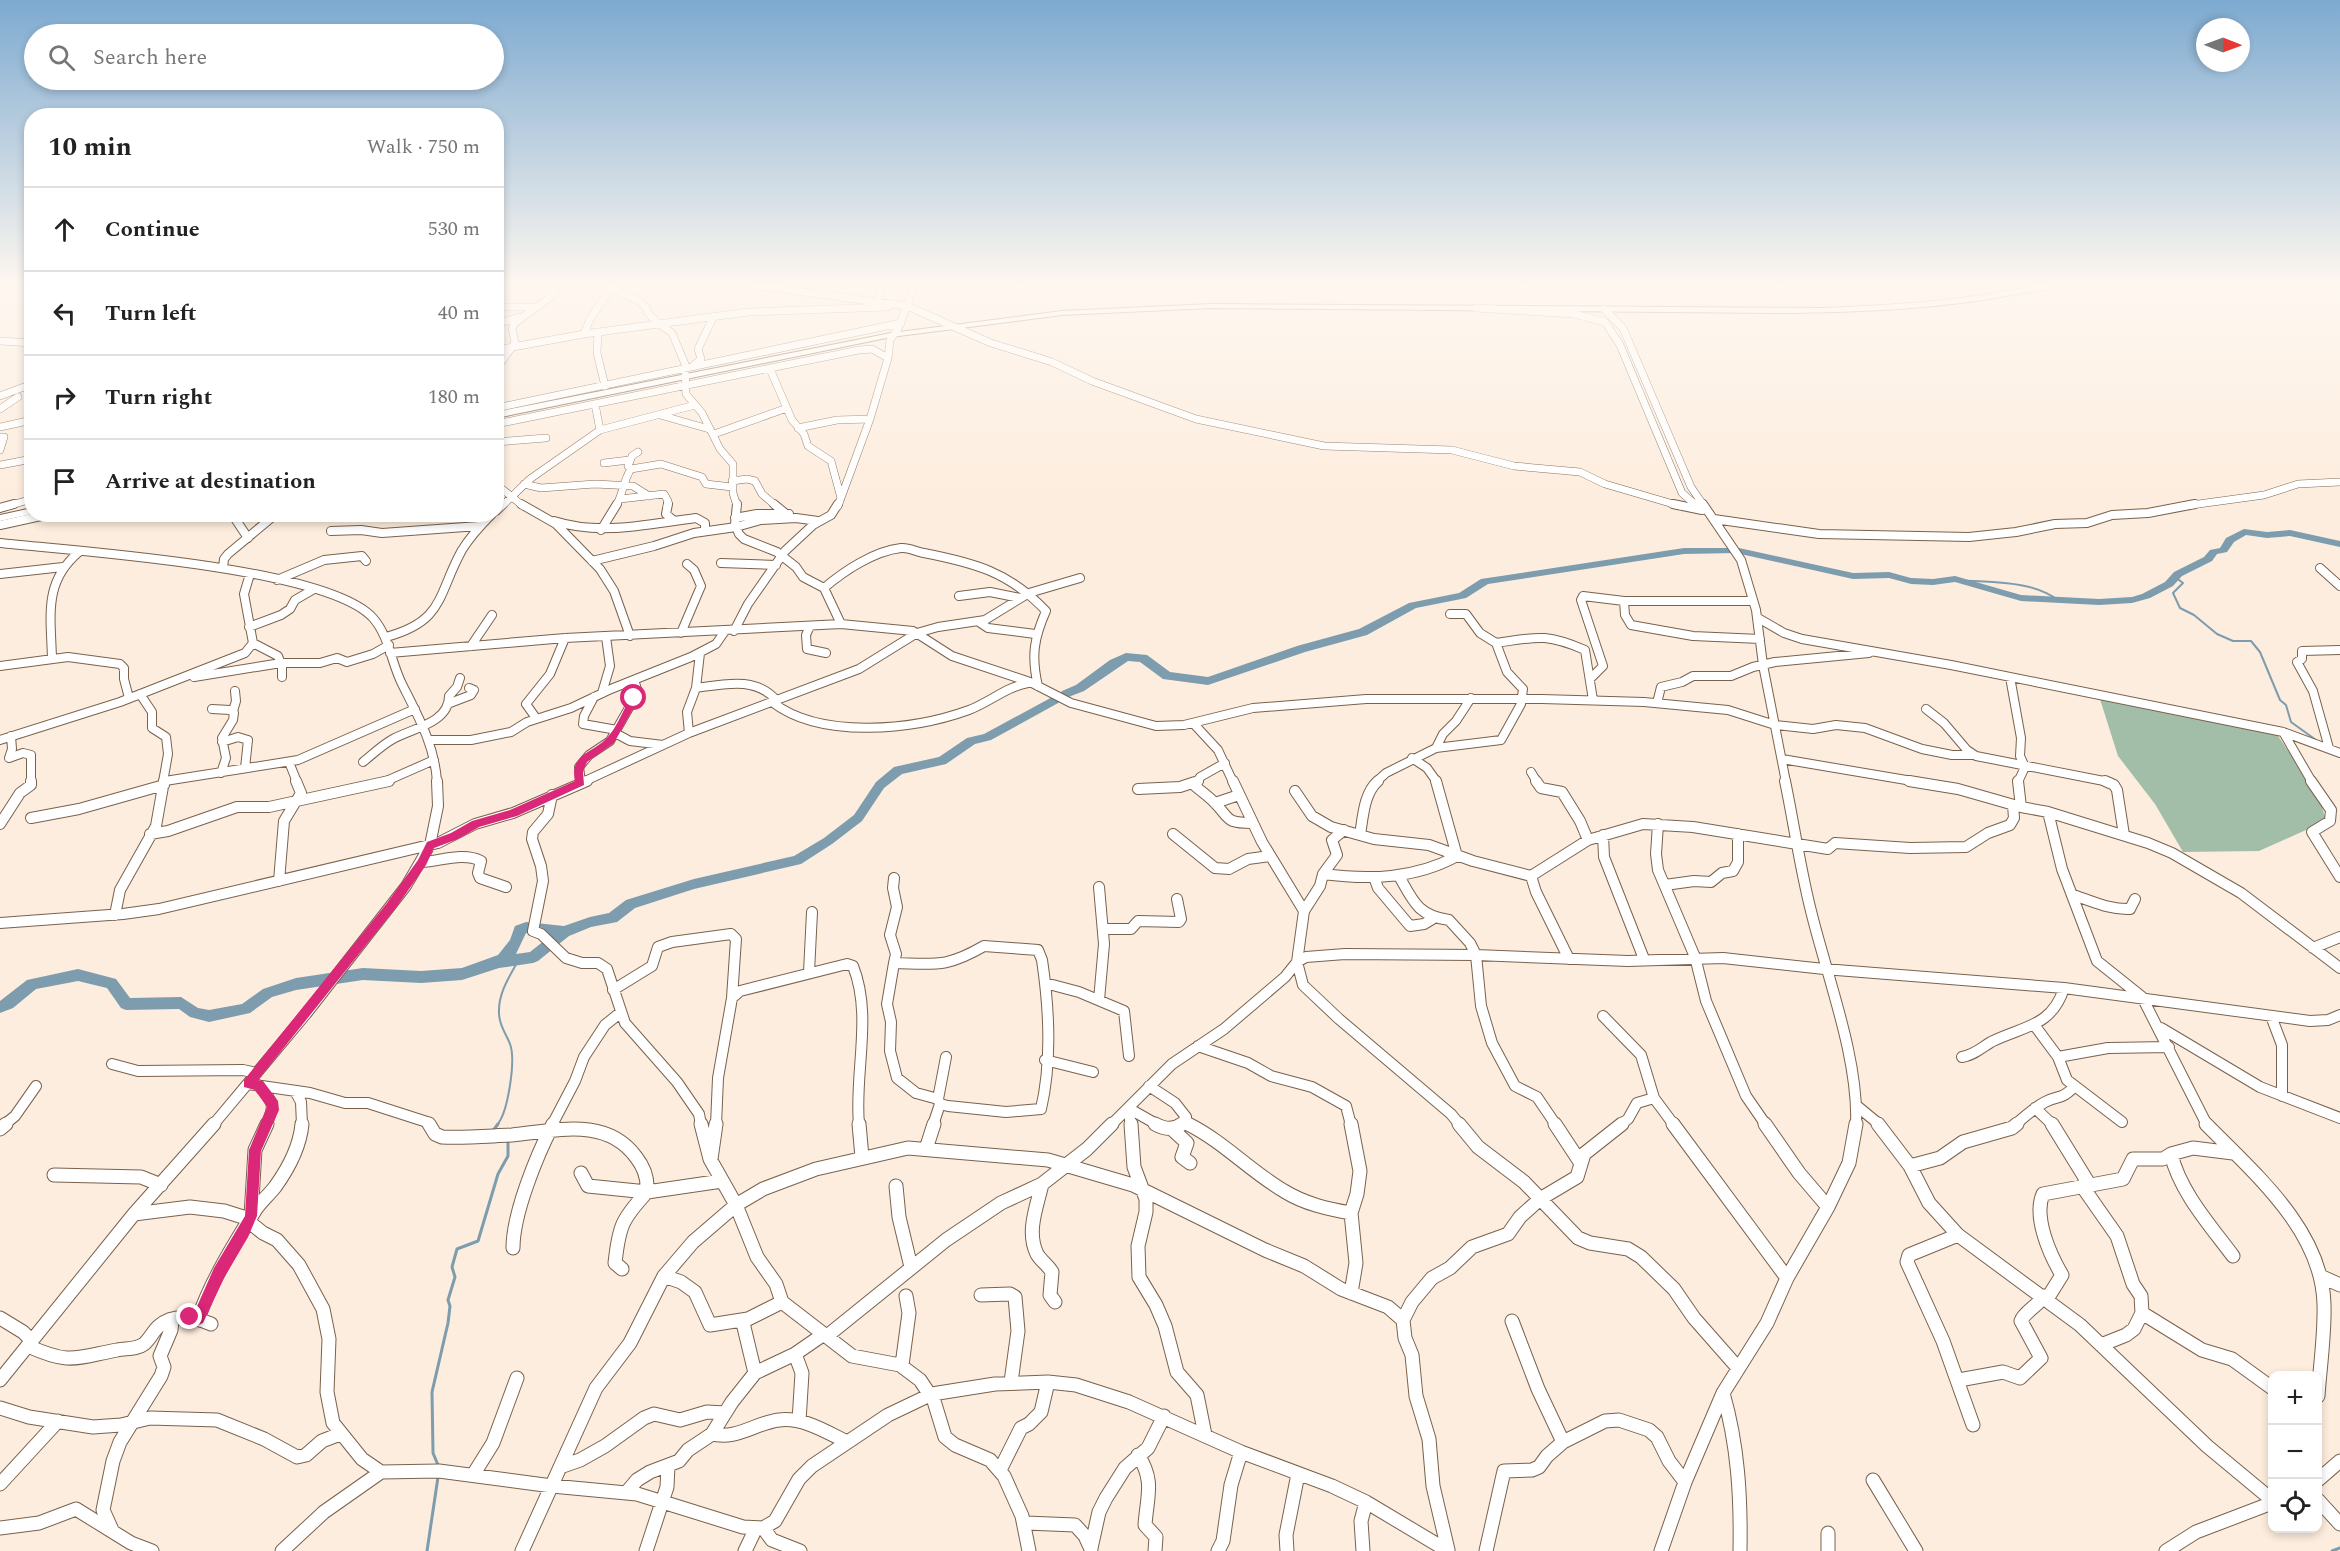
<!DOCTYPE html>
<meta charset="utf-8">
<style>
:root{--surface:#fff;--page:#f2f2f2;--text:#222;--muted:#767676;--line:#e0e0e0}
body{margin:0;font-family:Spectral,serif;background:var(--page);color:var(--text)}
.controls{position:absolute;right:18px;bottom:18px;display:grid;overflow:hidden;border-radius:12px;box-shadow:0 3px 9px #0003}
.controls button{width:54px;height:54px;display:grid;place-items:center;padding:0;border:0;border-bottom:2px solid var(--line);background:var(--surface);color:var(--text);font:30px sans-serif}
.compass{position:absolute;left:2196px;top:18px;width:54px;height:54px;border-radius:50%;background:var(--surface);box-shadow:0 3px 9px #0003;rotate:91deg}
.stop{position:absolute;width:18px;height:18px;margin:-14px;border:4px solid #db2777;border-radius:50%;background:#fff}
.stop.end{background:#db2777;border-color:#fff;box-shadow:0 2px 6px #0008}
.list{margin:0;padding:0;list-style:none}
h2{display:flex;justify-content:space-between;align-items:center;height:78px;margin:0;padding:0 24px;font-size:26px}
h2 small{font-size:20px;font-weight:400;color:var(--muted)}
.list li{display:grid;grid-template-columns:39px 1fr auto;gap:18px;align-items:center;box-sizing:border-box;height:84px;padding:0 24px;border-top:2px solid var(--line)}
.list b{display:block;font-size:22px;white-space:nowrap}
.list em{font-size:20px;font-style:normal;color:var(--muted)}
.icon{flex:none;width:33px;height:33px;fill:none;stroke:currentColor;stroke-width:2;stroke-linecap:round;stroke-linejoin:round}
.map{position:relative;flex:none;width:2340px;height:1551px;overflow:hidden}
.search{position:absolute;background:var(--surface);box-shadow:0 3px 9px #0003;left:24px;top:24px;width:480px;height:66px;display:flex;align-items:center;gap:15px;box-sizing:border-box;padding:0 21px;border-radius:33px;color:var(--muted);font-size:22px}
.panel{position:absolute;background:var(--surface);box-shadow:0 3px 9px #0003;left:24px;top:108px;width:480px;height:414px;border-radius:24px}
.map>svg:first-child{display:block}
</style>
<div class="map">
<svg width="2340" height="1551" viewBox="0 0 2340 1551">
<rect width="100%" height="100%" fill="#fdedde"/>
<!-- forest -->
<path fill="#a2bea9" d="M2099 696 2276 733 2319 796 2326 821 2259 851 2183 852 2155 804 2118 756Z"/>
<g fill="none" stroke-linecap="round" stroke-linejoin="round">
<!-- stream-far1 -->
<path stroke="#7d9cad" stroke-width="2" d="M2175 577 2183 583 2173 593 2180 608 2194 615 2217 634 2233 641H2251L2260 652 2280 700 2286 705 2291 722 2316 740
M1958 580C1990 583 2034 580 2059 601
M497 1125C508 1113 516 1060 510 1044 506 1033 499 1026 499 1013 498 994 509 977 518 961"/>
<!-- stream -->
<path stroke="#7d9cad" stroke-width="3" d="M492 1132 498 1124
M438 1465 433 1453 432 1392 448 1323 450 1306 448 1300 455 1277 452 1267 457 1249 478 1241 498 1174 508 1156V1141
M427 1551 438 1477
M2332 1551 2340 1548"/>
<!-- river -->
<path fill="#7d9cad" fill-rule="evenodd" d="M2244 529 2267 532 2290 530 2340 541V547L2290 536 2267 538 2246 535 2234 542 2227 552 2217 554 2212 561 2182 576 2173 586 2150 598 2132 603 2099 605 2021 601 1955 582 1933 585 1911 584 1889 578 1853 579 1736 553 1684 554 1488 584 1466 598 1416 608 1367 635 1305 652 1208 685 1163 679 1140 662 1128 661 1084 691 1066 698 1060 694 1062 691 1076 685 1110 660 1126 653 1147 655 1170 672 1208 677 1297 646 1359 629 1409 603 1459 593 1481 579 1684 548H1739L1853 573 1889 572 1911 578 1933 579 1955 576 2021 595 2099 599 2132 597 2142 594 2165 582 2174 572 2204 557 2210 550 2220 548 2226 538Z
M1056 695 1062 699 1060 702 991 740 975 744 946 764 902 774 884 788 862 821 832 844 801 864 694 889 635 908 617 922 591 927 569 936 538 961 533 963 499 968 462 980 421 983 363 980 296 990 272 997 250 1013 209 1022 190 1017 179 1009 126 1010 121 1008 107 988 78 981 36 989 13 1008 0 1013V1001L27 980 78 969 116 979 130 998 181 997 198 1008 209 1010 242 1004 263 989 296 978 363 968 421 971 462 968 498 955 510 940 515 926 526 922 564 926 590 917 609 913 626 900 694 879 794 856 824 838 854 815 876 782 894 767 939 757 967 738 984 734ZM526 933H527L550 936 530 952 516 954Z"/>
<defs>
<path id="minor-far3" d="M730 282 907 306 991 343 1052 362 1092 381 1196 419 1324 446 1452 450 1514 466 1580 472 1605 484 1680 506
M613 289 637 300 646 307 648 313 658 323 672 333 685 364 686 394 702 413 720 449 733 464V493L737 506
M823 294 826 287 824 282
M878 301 882 287
M496 307H537
M1476 308 1574 314 1605 322 1620 345 1682 493 1697 506
M1604 309 1623 328 1691 487 1704 506
M496 324 519 317
M598 332 597 353 605 386
M584 334 590 319 615 282
M0 341 32 343
M496 350 584 334 748 312 887 307
M694 365 701 359 698 349 714 316
M496 369 515 343 512 328 515 323 553 295 558 282
M770 369 792 420 804 434 808 446 831 461 841 498
M0 396 32 384
M595 404 600 430
M496 408 901 323
M0 409 18 397
M660 415 709 429
M496 424 859 350 872 349 888 358
M0 427 32 420
M798 428 837 420 870 419
M714 434 787 408
M0 437H4L0 450
M496 442 546 438
M604 463 629 460
M0 465 32 459
M628 466 632 456 638 452
M732 481 747 479 755 481 762 494 776 506
M496 484 523 506
M524 484 541 488 595 484 633 486 649 496
M620 499 664 494 668 501 667 506
M8 506 32 499
M502 506 530 479 600 430 695 405
M616 506C623 494 623 481 631 469L661 464 702 477 706 484 732 487
M838 506 870 419 888 358 890 340 898 329 916 282
M2184 506 2264 495 2298 484 2340 482"/>
<path id="minor-far2" d="M521 504 556 524 600 569 614 591 630 636
M668 504 666 514 673 520
M737 504 735 524 739 534 744 539 777 552 796 567 803 577 824 588 841 624
M774 504 785 513
M1673 504 1702 510
M1695 504 1698 507
M1703 504 1741 560 1756 610 1763 665 1786 782
M0 508 14 504
M496 511 503 504
M232 514 248 538
M735 518 757 514H789
M1714 519 1819 534 1969 537 2016 532 2055 524 2087 523 2112 515 2148 513 2195 504
M554 521C601 536 648 524 696 518L705 523V530
M0 525 50 514
M601 530 617 504
M331 531 361 530 382 533 479 526
M0 543C74 551 327 567 373 618 389 636 391 662 402 684 418 716 435 746 437 782
M592 561 654 546 694 533 736 527 761 520 796 518 818 521
M721 563 776 565
M223 568 224 559 228 554 276 514
M2320 568 2340 586
M0 574 63 567
M277 580 324 560 362 556 366 561
M824 588C844 571 874 551 901 548 909 547 916 552 924 553 975 563 1009 572 1046 611 1034 638 1031 656 1038 686
M959 596 990 592 1020 598
M1624 601 1625 615 1631 625 1693 636 1760 639
M1450 614H1466L1480 633 1496 643
M1758 618 1784 633 1802 639 1951 665 2283 732 2340 753
M979 622 988 628 1035 634
M810 626 806 635 807 649 826 653
M249 627 281 615 290 609 295 600 314 589
M734 631 748 604 785 551 813 525 831 515 838 504
M681 633 701 586 694 570 687 564
M386 637C445 621 437 595 462 550 470 537 481 525 492 514
M253 643 278 656 282 667V677
M471 646 492 615
M390 653 565 638 841 624 913 631 952 656 1030 682 1071 703 1156 726 1184 725 1253 708 1366 699H1542L1644 702 1728 710 1775 725 1813 729 1836 725 1865 728 1922 749 1952 755H1974
M52 659C51 616 43 582 79 552
M0 666 68 657 120 664 124 668V679L129 698
M194 677 281 663H320L337 658 347 662 373 654 389 645
M2010 677 2021 738 2020 756 2025 767 2018 782
M1590 679 1603 666 1581 600 1583 596 1624 601H1753
M696 688C725 684 756 676 777 701
M602 693 610 666 606 637
M140 694 152 712V728L166 737 168 754 163 782
M594 697 584 716 583 724 617 730
M772 702C821 740 914 730 969 710 990 702 1006 687 1028 683
M450 703 471 695 474 690 469 688
M1657 703 1661 687 1682 682 1693 676H1731L1753 667 1775 662 1869 653
M212 709 230 710 234 713 233 720 222 738 226 758 221 773
M1926 709 1944 723 1967 750 1976 756 2109 782
M233 711 236 701 235 691
M536 718 526 704 550 674 565 638
M1193 723 1218 750 1233 782
M2283 732 2312 782
M615 733 630 741 663 745
M689 733 687 712 696 688 700 653
M11 736 12 749 9 758 23 753 31 755V782
M0 740 120 702 245 653 253 643 244 594 250 574
M428 740H471L511 732 527 722 571 708 611 689 691 657 716 644 725 631
M222 742 238 737 248 740 245 768
M1436 748 1501 740 1521 704 1523 689 1507 672 1496 643C1537 637 1545 633 1585 650L1593 700
M2329 748 2313 691 2297 662 2302 659V651L2340 650
M1412 758 1427 768 1437 782
M1782 759 1918 782
M289 762 297 782
M363 762C373 754 382 745 393 739 413 728 449 723 449 696L457 687 460 678
M1531 772 1537 782
M165 781 298 760 415 709
M384 782 434 760
M581 782 579 767 589 755 610 741 638 692 634 680
M583 782 689 733 859 669 917 633 938 627 985 620 1029 593 1080 578
M1197 782 1200 777 1225 763
M1376 782 1386 773 1436 748 1443 734 1456 721 1471 698"/>
<path id="minor-far1" d="M581 781V783
M1198 781 1195 786C1201 791 1208 796 1214 802 1231 819 1224 823 1253 823
M1233 781 1262 842 1304 911
M1536 781 1541 788 1562 792 1580 821 1588 840
M1785 781C1794 824 1800 868 1811 911 1827 977 1859 1059 1856 1125
M1909 781 1958 789 2021 807 2048 812 2148 843 2172 853 2241 893 2340 968
M2018 781 2021 807
M2105 781 2114 785 2117 790 2124 835
M2311 781 2331 810 2330 821 2312 832 2340 877
M1138 789 1180 787 1195 782
M1295 791 1312 816 1331 827 1374 839 1429 845 1473 861 1531 876 1588 840 1643 824 1693 827 1828 849 1835 843 1910 848 1966 847 1988 833 2010 825 2014 818 2013 805
M552 795 548 814 533 832 532 839 541 866 543 881 533 931 541 934 566 958 582 963H598L607 969 625 1023 677 1082 699 1114 701 1125
M1215 803 1239 795
M2048 812 2062 869 2097 961 2142 997 2207 1125
M31 818 79 809 164 785
M0 824 20 793 31 785V781
M1658 824 1656 854 1658 870 1695 957 1706 1001 1746 1096 1766 1125
M1344 830 1332 840 1337 855 1323 874 1320 886 1304 911 1297 962 1303 985 1339 1019 1451 1114 1460 1125
M150 834 168 831 237 807H269L389 781
M1173 834 1215 868 1229 869 1248 859 1270 856
M1360 835C1363 817 1364 793 1378 781
M1603 835 1604 857 1644 959
M422 862C441 861 463 852 481 861L478 873 480 878 506 887
M1323 874C1369 880 1415 879 1457 856L1436 781
M1399 876C1413 901 1418 916 1449 920L1470 943 1476 955 1481 1006 1492 1043 1515 1086 1537 1097 1556 1125
M1531 876 1536 892 1569 959
M1374 877 1378 888 1410 926 1424 924 1434 918
M894 878 893 888 897 907 890 935 896 954 894 963
M279 881 284 821 301 793 296 781
M1665 885 1694 881 1711 882 1722 873 1733 871 1738 862V834
M1099 887 1104 944 1099 1000
M2073 895C2092 901 2110 910 2130 909L2135 899
M115 915 120 890 156 826 164 781
M0 923 123 914 159 909 438 843 475 824 513 813 587 781
M1105 929H1131L1138 921 1179 922 1181 919 1177 899
M984 946 1038 950 1042 960C1049 1007 1052 1062 1041 1109L1006 1112 948 1106 940 1104 938 1099 916 1093 897 1078 890 1051 891 1022 887 1004 894 963C936 964 946 968 984 946Z
M2313 948 2340 937
M809 972 812 912
M1045 983 1079 992 1124 1011 1129 1056
M613 990 652 966 658 947 672 942 731 934 736 939 732 998
M1603 1016 1641 1055 1654 1098 1674 1125
M2271 1016 2282 1045V1096
M2035 1026 2058 1057 2067 1080 2122 1122
M2161 1028 2260 1087 2340 1118
M1198 1046 1248 1063 1271 1076 1312 1087 1346 1106 1351 1125
M1962 1057C1974 1055 1981 1048 1991 1042 2023 1026 2052 1027 2064 988
M2058 1057 2108 1048 2169 1047
M1045 1060 1093 1072
M112 1064 138 1071 243 1070 257 1073
M248 1084 310 1093 345 1103H368L427 1122 431 1125
M258 1085C273 1102 276 1104 266 1125
M1149 1086 1175 1103 1186 1117 1181 1125
M295 1091 301 1102 302 1125
M938 1099 946 1057
M1857 1106 1880 1125
M1128 1108 1131 1125
M1128 1108 1158 1125
M2035 1108 2053 1125
M1184 1122 1191 1125
M4 1125 15 1116 36 1086
M213 1125 306 1014 406 886 430 845 438 806 437 781
M552 1125 575 1081 584 1057 605 1025 620 1013
M716 1125 718 1078 732 998 740 991 847 964 853 966C873 1016 854 1073 859 1125
M933 1125 940 1104
M1111 1125 1172 1064 1224 1029 1285 977 1297 962 1306 957 1345 954 1476 955 1628 961 1723 958 1824 969 2064 988 2310 1021 2328 1020 2340 1015
M1620 1125 1628 1119 1637 1103 1654 1098
M2015 1125C2024 1117 2034 1108 2045 1102 2059 1095 2061 1100 2074 1087"/>
<path id="minor" d="M429 1124 435 1134 442 1137C465 1138 488 1136 512 1135 555 1131 606 1116 636 1157 644 1167 648 1180 647 1192L722 1181
M701 1124 710 1159 736 1205 757 1257 776 1284 782 1302 852 1356 900 1365 920 1380 934 1401 945 1437 955 1445 990 1460 1004 1476 1022 1516 1029 1551
M859 1124 862 1157
M1131 1124 1134 1167 1146 1199V1212L1138 1246 1139 1277 1156 1305 1165 1326 1177 1372 1197 1395 1205 1435
M1155 1124C1164 1129 1173 1131 1182 1124
M1188 1124C1224 1142 1250 1171 1284 1191 1305 1204 1328 1209 1351 1213
M1351 1124 1360 1171 1357 1194 1351 1213 1356 1263 1351 1293
M1459 1124 1478 1147 1524 1182 1578 1238 1590 1243 1628 1249 1641 1257 1674 1289 1694 1318 1738 1368
M1555 1124 1580 1162
M1673 1124 1787 1278
M1765 1124 1799 1173 1828 1207
M1878 1124 1910 1166 1929 1203 1958 1235 2080 1325 2207 1446 2272 1500
M2052 1124 2089 1184
M2206 1124C2254 1173 2322 1230 2324 1304 2325 1334 2320 1366 2318 1396
M0 1129 6 1124
M1173 1130 1187 1143 1182 1157 1190 1163
M926 1149 934 1124
M2233 1153 2193 1148 2171 1154C2180 1192 2210 1225 2233 1256
M711 1159 716 1124
M1910 1166 1940 1158 1963 1142 2012 1128 2017 1124
M581 1173 588 1186 647 1192
M54 1175 141 1177 161 1185
M1042 1184C1037 1206 1026 1232 1037 1254 1041 1261 1048 1265 1052 1272L1050 1295 1055 1302
M896 1186 899 1217 911 1267
M2082 1186 2117 1236 2133 1284 2141 1296 2142 1313 2134 1329 2126 1335 2101 1345
M134 1214 190 1207 224 1211 243 1217 263 1233 277 1240 299 1265 323 1309 329 1339 327 1392 333 1423 362 1459 381 1472 439 1471 552 1486 637 1494 743 1527 763 1528 775 1521 799 1479 812 1466 888 1415 932 1394 995 1384 1048 1382 1076 1385 1129 1402 1241 1452 1332 1486 1366 1502 1448 1551
M251 1216 255 1150 267 1124
M1958 1235 1909 1255 1907 1262 1943 1341 1973 1425
M513 1248C513 1213 537 1155 553 1124
M622 1269 615 1263C619 1226 622 1219 647 1192
M664 1276 681 1282 695 1292 710 1325 748 1319 782 1302
M2320 1276 2340 1285
M981 1295 1010 1294 1015 1297 1018 1331 1011 1382
M2047 1299 2062 1275C2050 1255 2033 1217 2043 1194L2123 1179 2133 1159H2163L2171 1154
M2142 1313 2202 1350 2232 1359 2272 1388
M0 1318 23 1332 32 1341
M198 1319C211 1281 233 1246 254 1212 259 1203 268 1196 275 1187 288 1169 300 1146 302 1124
M1512 1321 1538 1389 1563 1442
M743 1323 755 1373
M827 1336 946 1240 1001 1203 1042 1184 1087 1149 1112 1124
M28 1346C70 1365 75 1358 117 1350 126 1348 136 1350 144 1344 150 1339 153 1331 159 1326 174 1313 194 1317 211 1324
M795 1354 802 1373 799 1421
M902 1365 909 1313 906 1296
M0 1380 134 1214 214 1124
M1959 1380 2003 1372 2020 1378 2041 1358 2021 1321C2024 1312 2038 1306 2044 1296
M1723 1393C1738 1445 1741 1497 1740 1551
M0 1408 29 1417 93 1427 121 1425 150 1418 217 1420 264 1439 297 1457 306 1455 322 1441 340 1434
M712 1434C737 1440 755 1423 779 1420 802 1417 825 1431 845 1441
M1138 1455C1155 1481 1147 1496 1145 1525L1156 1537 1155 1551
M560 1467 580 1460 605 1446 644 1418 654 1414 680 1420 707 1412 725 1413
M1000 1470 1021 1428 1029 1424 1041 1412 1048 1382
M473 1475 493 1443 517 1378
M1873 1480 1916 1551
M2318 1480 2340 1461
M0 1484 58 1421
M626 1493 637 1480 650 1472 679 1461 688 1450 712 1434 732 1402 755 1373 795 1354 824 1334
M2318 1500 2340 1524
M1026 1523 1075 1525 1085 1536 1091 1549
M0 1528 39 1523 76 1509 131 1543 152 1551
M763 1528 772 1540 800 1551
M112 1530 103 1510 113 1461 120 1442 161 1376 164 1367 160 1356 171 1330 172 1321
M1828 1533V1551
M1091 1548 1099 1512 1106 1498 1125 1468 1148 1448 1164 1416
M1448 1550 1433 1486 1429 1439 1416 1396 1412 1355 1405 1338 1403 1320 1412 1302 1432 1278 1450 1268 1472 1247 1508 1234 1520 1217 1540 1199 1577 1177 1584 1154 1622 1124
M282 1551 324 1512 381 1472
M522 1551 596 1388 630 1343 664 1276 693 1242 736 1205 763 1189 816 1169 908 1148 1048 1160 1133 1185 1265 1250 1304 1266 1341 1289 1388 1307 1403 1320
M646 1551 667 1487 668 1466
M745 1551 756 1528
M1218 1551 1223 1541 1231 1485 1241 1452
M1287 1551 1286 1535 1298 1474
M1363 1551 1361 1521 1366 1502
M1486 1551 1504 1471 1532 1470 1539 1467 1547 1456 1563 1442 1605 1421 1619 1420 1649 1430 1657 1437 1669 1461 1685 1482
M1661 1551 1685 1482 1723 1393 1767 1323 1787 1278 1828 1207 1849 1163 1856 1124
M2166 1551 2196 1532 2272 1503"/>
<path id="major" d="M2051 282H2066C2051 290 2029 292 2012 295 1939 309 1864 312 1790 313L1211 308 1062 315 891 337 496 418V412L891 333 1062 311 1211 304 1824 308C1901 305 1976 300 2051 282Z
M32 508V514L0 521V515Z"/>
</defs>
<!-- minor-far3 casing -->
<use href="#minor-far3" stroke="#79624d" stroke-width="8"/>
<!-- minor-far2 casing -->
<use href="#minor-far2" stroke="#79624d" stroke-width="10"/>
<!-- minor-far1 casing -->
<use href="#minor-far1" stroke="#79624d" stroke-width="12"/>
<!-- minor casing -->
<use href="#minor" stroke="#79624d" stroke-width="15"/>
<!-- major casing -->
<use href="#major" stroke="#79624d" stroke-width="2"/>
<!-- minor-far3 -->
<use href="#minor-far3" stroke="#fff" stroke-width="7"/>
<!-- minor-far2 -->
<use href="#minor-far2" stroke="#fff" stroke-width="8"/>
<!-- minor-far1 -->
<use href="#minor-far1" stroke="#fff" stroke-width="10"/>
<!-- minor -->
<use href="#minor" stroke="#fff" stroke-width="13"/>
<!-- major -->
<use href="#major" fill="#fff" fill-rule="evenodd"/>
</g>
<!-- sky -->
<linearGradient id="sky" x2="0" y2="1"><stop stop-color="#7daad0"/><stop offset="0.57" stop-color="#fef7f0"/><stop offset="1" stop-color="#fef7f0" stop-opacity="0"/></linearGradient>
<rect width="2340" height="499" fill="url(#sky)"/>
<!-- route -->
<path fill="#db2777" d="M634 695 639 698 614 743 587 762 583 772 584 785 517 816 479 827 458 839 434 848 426 865 395 909 258 1080 263 1081 278 1101 279 1110 261 1151 257 1216 248 1237 224 1278 203 1323 198 1325 186 1321 184 1317 186 1312 195 1311 214 1268 245 1216 249 1150 267 1107 255 1090 244 1087V1080L387 903 418 860 427 842 451 833 472 821 510 810 575 781C569 754 593 753 607 738 617 727 624 709 631 696Z"/>
</svg>
<div class="controls">
<button>+</button>
<button>−</button>
<button><svg class="icon" aria-label="locate" viewBox="0 0 24 24"><circle cx="12" cy="12" r="6"/><path d="M12 2v4M12 18v4M2 12h4M18 12h4"/></svg></button>
</div>
<svg class="compass" viewBox="-18 -18 36 36"><path d="M0-13l5 13h-10z" fill="#e53935"/><path d="M0 13l5-13h-10z" fill="#767676"/></svg>
<div class="stop" style="left:634px;top:698px"></div>
<div class="stop end" style="left:190px;top:1317px"></div>
<div class="search"><svg class="icon" aria-label="search" viewBox="0 0 24 24"><circle cx="10" cy="10" r="6"/><path d="M15 15l6 6"/></svg>Search here</div>
<section class="panel">
<h2>10 min<small>Walk · 750 m</small></h2>
<ul class="list">
<li><svg class="icon" aria-label="ahead" viewBox="0 0 24 24"><path d="M12 20V5M6 11l6-6 6 6"/></svg><div><b>Continue</b></div><em>530 m</em></li>
<li><svg class="icon" aria-label="left" viewBox="0 0 24 24"><path d="M17 20v-9H6M10 6l-5 5 5 5"/></svg><div><b>Turn left</b></div><em>40 m</em></li>
<li><svg class="icon" aria-label="right" viewBox="0 0 24 24"><path d="M7 20v-9h11M14 6l5 5-5 5"/></svg><div><b>Turn right</b></div><em>180 m</em></li>
<li><svg class="icon" aria-label="arrive" viewBox="0 0 24 24"><path d="M6 21V4h12l-3 4 3 4H6"/></svg><div><b>Arrive at destination</b></div></li>
</ul>
</section>
</div>
